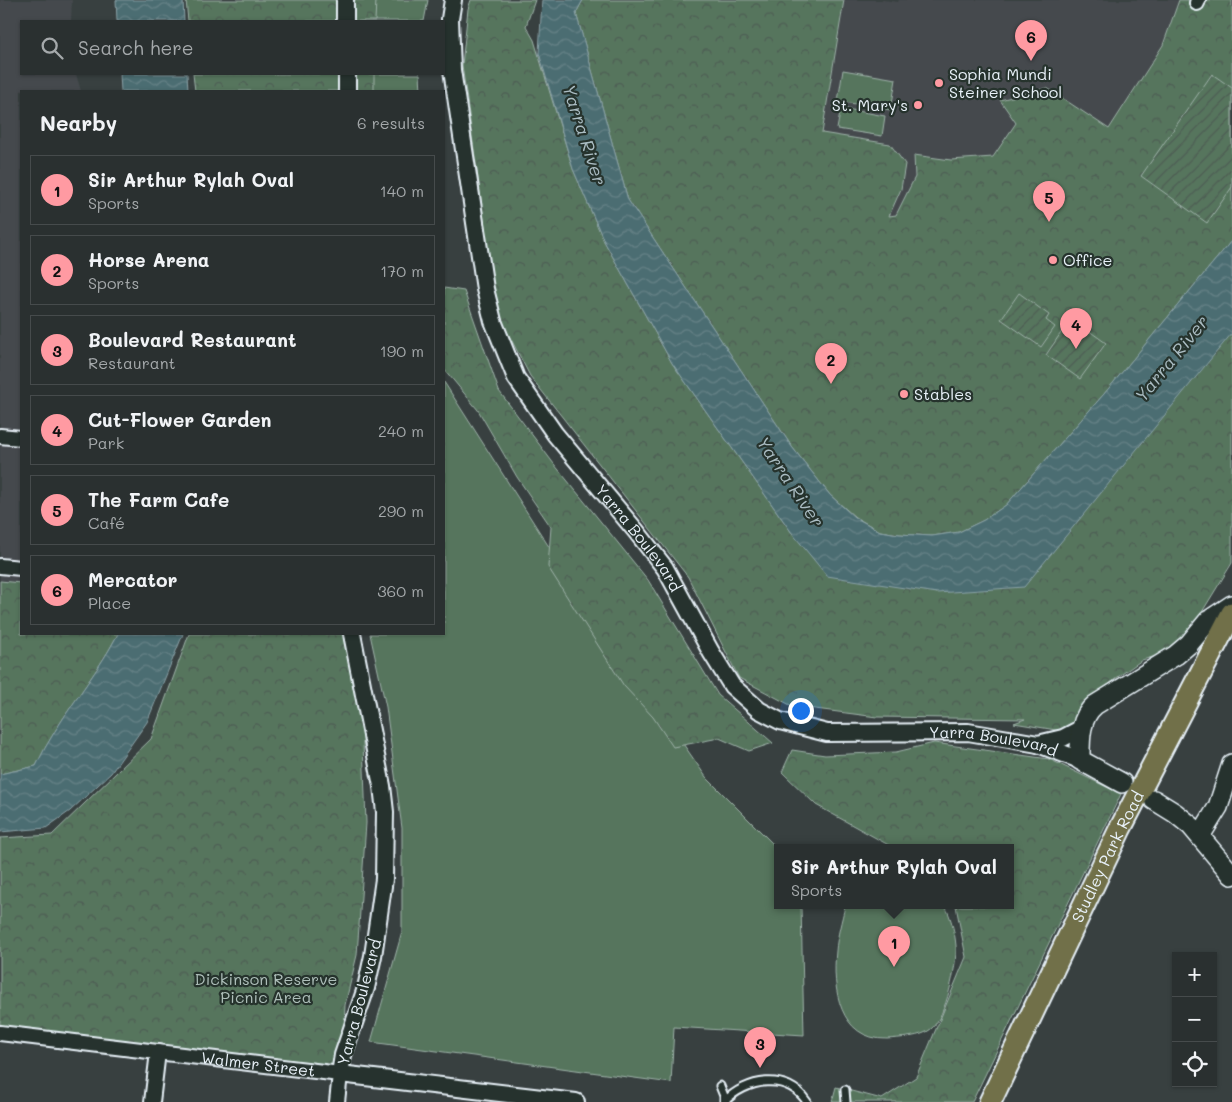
<!DOCTYPE html>
<meta charset="utf-8">
<style>
:root{--surface:#2a3030;--page:#363c3c;--text:#f1f3f6;--muted:#a5a9ab;--line:#464b4c;--accent:#ff9aa2}
body{margin:0;font-family:Mali,sans-serif;background:var(--page);color:var(--text)}
.controls{position:absolute;right:15px;bottom:15px;display:grid;overflow:hidden;border-radius:0px;box-shadow:0 1px 4px #0004}
.controls button{width:45px;height:45px;display:grid;place-items:center;padding:0;border:0;border-bottom:1px solid var(--line);background:var(--surface);color:var(--text);font:25px sans-serif}
.you{position:absolute;left:800px;top:710px;width:18px;height:18px;margin:-12px;border:4px solid #fff;border-radius:50%;background:#1a73e8;box-shadow:0 0 0 8px #1a73e833}
.badge{display:grid;place-items:center;width:32px;height:32px;border-radius:50%;background:var(--accent);color:#111;font-size:16px;font-weight:700}
.pin{position:absolute;translate:-50% -41px;filter:drop-shadow(0 1px 2px #0008)}
.pin::after{content:'';position:absolute;top:26px;width:18px;height:15px;background:inherit;clip-path:polygon(0 0,100% 0,50% 100%)}
.popup{position:absolute;left:774px;top:844px;width:240px;height:65px;box-sizing:border-box;display:grid;place-content:center;border-radius:0px;background:var(--surface);filter:drop-shadow(0 1px 4px #0005);font-size:16px;white-space:nowrap;color:var(--muted)}
.popup b{font-size:19px;color:var(--text)}
.popup::after{content:'';position:absolute;left:50%;top:100%;margin-left:-10px;border:10px solid transparent;border-top-color:var(--surface)}
.list{margin:0;padding:0;list-style:none}
h2{display:flex;justify-content:space-between;align-items:center;height:65px;margin:0;padding:0 20px;font-size:21px}
h2 small{font-size:16px;font-weight:400;color:var(--muted)}
.list li{display:grid;grid-template-columns:32px 1fr auto;gap:15px;align-items:center;box-sizing:border-box;height:70px;margin:0 10px 10px;padding:0 10px;border:1px solid var(--line);border-radius:0px}
.list b{display:block;font-size:19px;white-space:nowrap}
.list p{margin:0;font-size:16px;white-space:nowrap;color:var(--muted)}
.list em{font-size:16px;font-style:normal;color:var(--muted)}
.icon{flex:none;width:28px;height:28px;fill:none;stroke:currentColor;stroke-width:2;stroke-linecap:round;stroke-linejoin:round}
.map{position:relative;flex:none;width:1232px;height:1102px;overflow:hidden}
.search{position:absolute;background:var(--surface);box-shadow:0 1px 4px #0004;left:20px;top:20px;width:425px;height:55px;display:flex;align-items:center;gap:12px;box-sizing:border-box;padding:0 18px;border-radius:0px;color:var(--muted);font-size:19px}
.panel{position:absolute;background:var(--surface);box-shadow:0 1px 4px #0004;left:20px;top:90px;width:425px;height:545px;border-radius:0px}
.map>svg:first-child{display:block}
</style>
<div class="map">
<svg width="1232" height="1102" viewBox="0 0 1232 1102">
<defs>
<pattern id="forest-crowns" width="20" height="18" patternUnits="userSpaceOnUse" patternTransform="scale(1.25)"><rect width="20" height="18" fill="#56755d"/><path d="M2 6a3 3 0 1 1 6 0M12 15a3 3 0 1 1 6 0" fill="none" stroke="#4d5c53"/></pattern>
<pattern id="garden-furrows" width="10" height="10" patternUnits="userSpaceOnUse" patternTransform="scale(1.25)"><rect width="10" height="10" fill="#56755d"/><path d="M-1 1l2-2M0 10L10 0M9 11l2-2" fill="none" stroke="#4d5c53"/></pattern>
<pattern id="water-waves" width="16" height="10" patternUnits="userSpaceOnUse" patternTransform="scale(1.25)"><rect width="16" height="10" fill="#4c6d72"/><path d="M0 5q4-4 8 0t8 0" fill="none" stroke="#668287"/></pattern>
</defs>
<rect width="100%" height="100%" fill="#384040"/>
<filter id="ink" filterUnits="userSpaceOnUse"><feTurbulence type="fractalNoise" baseFrequency=".02" numOctaves="2"/><feDisplacementMap in="SourceGraphic" scale="10" xChannelSelector="R" yChannelSelector="G"/><feConvolveMatrix kernelMatrix="1 2 1 2 8 2 1 2 1" color-interpolation-filters="sRGB"/></filter>
<g filter="url(#ink)">
<!-- built -->
<path fill="#454a4d" d="M0 0H72L71 21H21V74H76L81 91H21V583L0 581Z
M844 0H883L898 2 899 0H1179L1163 45 1109 129 1000 100 1016 123 993 157 951 160 914 155 915 177 896 215 888 216 901 189 822 133Z"/>
<!-- grass -->
<path fill="#56755d" stroke="#9fb3aa" d="M361 0H428L424 21H360Z
M843 70 896 79 891 110 838 101Z
M357 74H420L421 91H355Z
M841 108 885 116 882 136 837 129Z
M444 382 574 586 706 777 778 849V906H801L804 1035 674 1027 671 1083 371 1042 402 932V828L386 707 370 634H444Z
M845 906H945C951 917 955 933 956 946 957 965 946 1017 931 1029 922 1037 899 1038 887 1039 839 1040 832 988 836 951 837 936 842 920 845 906Z"/>
<!-- forest -->
<path fill="url(#forest-crowns)" stroke="#9fb3aa" d="M186 0H376L375 21H188Z
M471 0H535L526 26 534 40 573 169 604 241 672 363 792 533 937 593 1232 333V563L1191 630 1163 654 1142 660 1119 676 1098 693 1071 727 1062 731 1014 723 1025 719 877 717 792 706 739 678 688 577 530 376 497 312 462 65 468 9Z
M583 0H844L822 133 890 144 905 164 901 189 889 216 896 215 915 177 914 155 951 160 993 157 1016 123 1000 100 1047 88 1109 129 1163 45 1179 0H1191L1205 5 1207 0H1232V240L1104 394 1006 505 984 520 959 532 932 536 899 534 880 531 855 517 830 495 792 447 628 200 576 13Z
M193 74H374V91H195Z
M444 288 464 291 499 391 554 464 648 580 718 695 773 743 749 751 719 738 673 747 653 717 624 686 548 567 551 527 517 477 478 410 444 369Z
M0 581 21 583V634H118C94 680 58 718 36 766L0 774Z
M189 634H359L366 823 357 955 345 1005 343 1055 340 1074 0 1033V838L52 835 151 739Z
M934 743 1049 759 1121 794 972 1102H832L836 1087 882 1099 916 1077 966 957 956 906H1010V848H894L816 805 782 772 792 750 825 755 896 752Z"/>
<!-- garden -->
<path fill="url(#garden-furrows)" stroke="#9fb3aa" d="M1212 74 1232 88V187L1207 223 1141 176Z
M1019 293 1049 315 1046 320 1055 327 1041 347 1001 319Z
M1071 318 1106 343 1080 379 1046 355Z"/>
<!-- water -->
<path fill="url(#water-waves)" stroke="#8aa2a8" d="M116 0H183L184 21H117Z
M542 0H583L576 13 628 200 792 447 830 495 854 517 880 531 899 534 932 536 959 532 984 520 1006 505 1104 394 1232 240V333L1024 587 937 593 827 576 792 533 672 363 604 241 573 169 539 53Z
M120 74H187L188 91H121Z
M118 634H183L147 722 111 773 70 811 46 828 0 832V774L36 766C58 718 94 680 118 634Z"/>
<g fill="none" stroke-linecap="round" stroke-linejoin="round">
<defs>
<path id="service" d="M720 1086 724 1096V1102
M845 1090 846 1102
M724 1102C746 1079 787 1071 807 1102"/>
<g id="minor">
<path d="M1197 3 1198 0"/>
<path d="M0 436 21 438"/>
<path d="M0 566 21 568"/>
<path id="s1" d="M0 1033 340 1074 337 1102"/>
<path d="M152 1102 158 1052"/>
</g>
<g id="tertiary">
<path d="M345 0V21"/>
<path id="s2" d="M453 0 450 19 452 70 485 289 493 321 516 378 555 434 636 531 665 568 711 652 732 686 759 710 780 721 827 733 968 732 1038 744 1080 760"/>
<path d="M347 74V91"/>
<path d="M352 634 382 786 385 812 384 879 373 956 366 988 343 1055 340 1074 576 1102"/>
<path d="M1038 744 1063 738 1082 728"/>
</g>
<path id="secondary" d="M1122 783 1080 760C1080 741 1079 718 1095 705L1176 655 1189 644 1208 621 1232 605
M1154 800 1175 813 1191 826 1232 875
M1200 836 1218 807 1232 764"/>
<g id="primary">
<path id="s3" d="M990 1102 1120 829 1232 613"/>
</g>
</defs>
<!-- service casing -->
<use href="#service" stroke="#e8f1f8" stroke-width="11"/>
<!-- minor casing -->
<use href="#minor" stroke="#e8f1f8" stroke-width="18"/>
<!-- tertiary casing -->
<use href="#tertiary" stroke="#e8f1f8" stroke-width="20"/>
<!-- secondary casing -->
<use href="#secondary" stroke="#e8f1f8" stroke-width="22"/>
<!-- primary casing -->
<use href="#primary" stroke="#e8f1f8" stroke-width="25"/>
<!-- service -->
<use href="#service" stroke="#26332d" stroke-width="7"/>
<!-- minor -->
<use href="#minor" stroke="#26332d" stroke-width="14"/>
<!-- tertiary -->
<use href="#tertiary" stroke="#26332d" stroke-width="16"/>
<!-- secondary -->
<use href="#secondary" stroke="#26332d" stroke-width="19"/>
<!-- primary -->
<use href="#primary" stroke="#71704a" stroke-width="21"/>
</g>
</g>
<!-- markers -->
<g fill="#ff9aa2" stroke="#26332d" stroke-width="2">
<circle cx="939" cy="83" r="5"/>
<circle cx="918" cy="105" r="5"/>
<circle cx="1053" cy="260" r="5"/>
<circle cx="904" cy="394" r="5"/>
</g>
<g text-anchor="middle" stroke-width="4.5" stroke-linejoin="round" paint-order="stroke">
<!-- poi labels -->
<g font-size="16" fill="#e8f1f8" stroke="#26332d" text-anchor="start">
<text x="949" y="80">Sophia Mundi<tspan x="949" dy="18">Steiner School</tspan></text>
<text x="908" y="111" text-anchor="end">St. Mary's</text>
<text x="1063" y="266">Office</text>
<text x="914" y="400">Stables</text>
</g>
<!-- street labels -->
<g font-size="16" fill="#e8f1f8" stroke="#26332d">
<text dy="6" stroke="none"><textPath href="#s2" startOffset="588">Yarra Boulevard</textPath></text>
<text dy="6" stroke="none"><textPath href="#s2" startOffset="1039">Yarra Boulevard</textPath></text>
<text dy="6" stroke="none"><textPath href="#s3" startOffset="272">Studley Park Road</textPath></text>
<text transform="translate(359 1002) rotate(-75)" y="6">Yarra Boulevard</text>
<text dy="6" stroke="none"><textPath href="#s1" startOffset="260">Walmer Street</textPath></text>
</g>
<!-- park labels -->
<g font-size="16" fill="#aebfba" stroke="#26332d">
<text x="266" y="985">Dickinson Reserve<tspan x="266" dy="18">Picnic Area</tspan></text>
</g>
<!-- water labels -->
<g font-size="18" font-style="italic" fill="#aabcc2" stroke="#26332d">
<text transform="translate(584 135) rotate(72)" y="6">Yarra River</text>
<text transform="translate(1172 359) rotate(-51)" y="6">Yarra River</text>
<text transform="translate(790 482) rotate(56)" y="6">Yarra River</text>
</g>
</g>
</svg>
<div class="controls">
<button>+</button>
<button>−</button>
<button><svg class="icon" aria-label="locate" viewBox="0 0 24 24"><circle cx="12" cy="12" r="6"/><path d="M12 2v4M12 18v4M2 12h4M18 12h4"/></svg></button>
</div>
<div class="you"></div>
<div class="pin badge" style="left:894px;top:967px">1</div>
<div class="popup"><b>Sir Arthur Rylah Oval</b>Sports</div>
<div class="pin badge" style="left:831px;top:384px">2</div>
<div class="pin badge" style="left:760px;top:1068px">3</div>
<div class="pin badge" style="left:1076px;top:349px">4</div>
<div class="pin badge" style="left:1049px;top:222px">5</div>
<div class="pin badge" style="left:1031px;top:61px">6</div>
<div class="search"><svg class="icon" aria-label="search" viewBox="0 0 24 24"><circle cx="10" cy="10" r="6"/><path d="M15 15l6 6"/></svg>Search here</div>
<section class="panel">
<h2>Nearby<small>6 results</small></h2>
<ul class="list">
<li><span class="badge">1</span><div><b>Sir Arthur Rylah Oval</b><p>Sports</p></div><em>140 m</em></li>
<li><span class="badge">2</span><div><b>Horse Arena</b><p>Sports</p></div><em>170 m</em></li>
<li><span class="badge">3</span><div><b>Boulevard Restaurant</b><p>Restaurant</p></div><em>190 m</em></li>
<li><span class="badge">4</span><div><b>Cut-Flower Garden</b><p>Park</p></div><em>240 m</em></li>
<li><span class="badge">5</span><div><b>The Farm Cafe</b><p>Café</p></div><em>290 m</em></li>
<li><span class="badge">6</span><div><b>Mercator</b><p>Place</p></div><em>360 m</em></li>
</ul>
</section>
</div>
